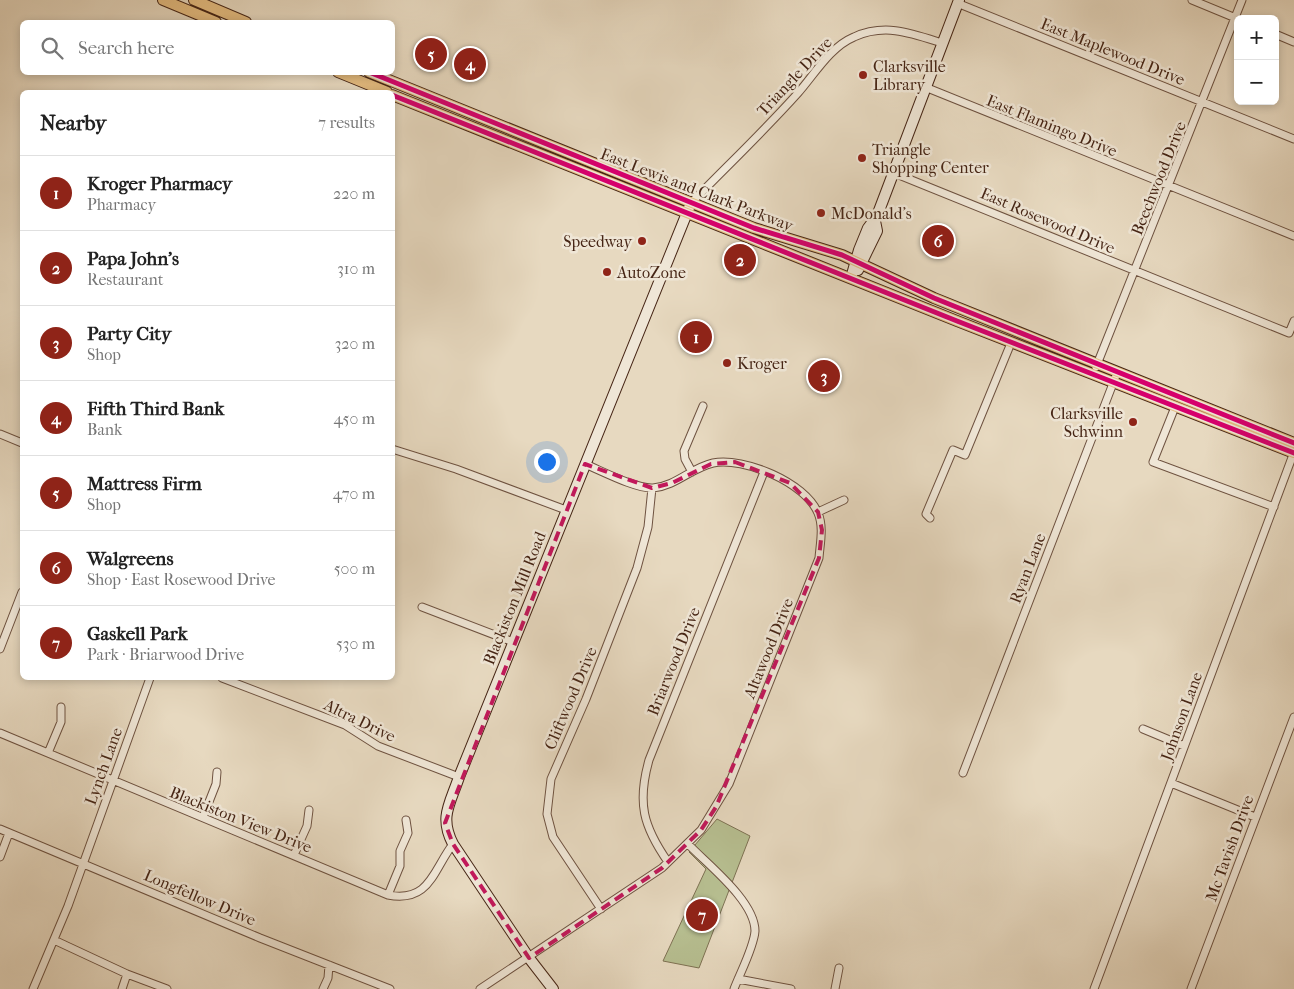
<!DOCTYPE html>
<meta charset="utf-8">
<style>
:root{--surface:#fff;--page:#f2f2f2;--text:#222;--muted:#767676;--line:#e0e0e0;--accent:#8f2418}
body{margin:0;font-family:"IM FELL French Canon",serif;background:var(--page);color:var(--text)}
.controls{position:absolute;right:15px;top:15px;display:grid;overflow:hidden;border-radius:8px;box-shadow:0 2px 8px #0003}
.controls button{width:45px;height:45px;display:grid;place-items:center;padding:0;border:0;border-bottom:1px solid var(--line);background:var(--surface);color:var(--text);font:25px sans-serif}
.you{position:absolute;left:546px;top:461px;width:18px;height:18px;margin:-12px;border:4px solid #fff;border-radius:50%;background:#1a73e8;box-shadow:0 0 0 8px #1a73e833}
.badge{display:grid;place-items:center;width:32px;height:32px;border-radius:50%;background:var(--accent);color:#fff;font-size:16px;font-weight:700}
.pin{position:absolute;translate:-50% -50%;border:2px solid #fff;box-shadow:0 1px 5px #0006}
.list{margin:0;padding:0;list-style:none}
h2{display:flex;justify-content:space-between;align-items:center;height:65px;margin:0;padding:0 20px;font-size:21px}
h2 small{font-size:16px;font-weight:400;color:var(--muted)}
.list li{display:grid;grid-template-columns:32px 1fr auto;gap:15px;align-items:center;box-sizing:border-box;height:75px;padding:0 20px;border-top:1px solid var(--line)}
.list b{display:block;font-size:19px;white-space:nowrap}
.list p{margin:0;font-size:16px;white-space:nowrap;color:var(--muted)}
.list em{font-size:16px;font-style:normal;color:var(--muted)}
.icon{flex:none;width:28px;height:28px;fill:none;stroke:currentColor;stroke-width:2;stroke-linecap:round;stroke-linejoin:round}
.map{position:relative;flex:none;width:1294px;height:989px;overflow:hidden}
.search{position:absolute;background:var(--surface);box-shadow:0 2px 8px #0003;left:20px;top:20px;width:375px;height:55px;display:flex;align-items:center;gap:12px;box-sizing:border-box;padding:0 18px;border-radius:8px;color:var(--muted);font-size:19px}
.panel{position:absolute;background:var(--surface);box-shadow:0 2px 8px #0003;left:20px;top:90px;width:375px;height:590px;border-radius:8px}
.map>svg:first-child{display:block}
</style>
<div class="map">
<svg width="1294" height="989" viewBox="0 0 1294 989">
<rect width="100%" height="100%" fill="#e7d9c0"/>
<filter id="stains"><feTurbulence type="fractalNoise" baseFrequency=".004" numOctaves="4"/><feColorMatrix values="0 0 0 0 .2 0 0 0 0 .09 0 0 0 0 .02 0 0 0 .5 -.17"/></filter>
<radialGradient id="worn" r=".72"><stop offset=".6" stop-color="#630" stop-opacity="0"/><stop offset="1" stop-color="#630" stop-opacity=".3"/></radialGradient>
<!-- green -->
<path fill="#b7bf91" stroke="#7e7253" d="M717 819 750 836 699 968 663 961 706 869 689 852Z"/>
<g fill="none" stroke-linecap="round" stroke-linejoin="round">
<defs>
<path id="minor" d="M1192 0 1238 19
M957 3 1294 139
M1275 34 1294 42
M925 87 1294 236
M894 173 1289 333 1294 321
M691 203C727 166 764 131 798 93 814 75 830 47 854 37 885 23 911 33 942 43
M1096 367 1242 0
M1175 407 1153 462 1274 507
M0 434 22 443
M392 449 456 469 566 510
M692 472 685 459 684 451 703 406
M818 512 844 500
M930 518 926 514 953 450 965 455 1011 343
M422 607 513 642
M0 649 22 592
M222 678 345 725 378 746 459 777
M1143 729 1184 746
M0 733 388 895C430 903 433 870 453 844
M48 753 61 722V707
M963 773 1117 373
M1171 783 1255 817
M203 817 216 784 217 772
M0 829 260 938 390 989
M688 844C707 864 755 901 755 931 754 947 740 973 734 989
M294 855 307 826 309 810
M0 857 9 833
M668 862C643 826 637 803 649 760L764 472
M388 895 400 866V851L408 833 406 820
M601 909 553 837 547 814 551 779 586 699 637 568 648 527 652 488
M54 940 127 974 167 989
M738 979 791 989
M33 989 68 906 150 678
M122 989 127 974
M323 989 328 978 329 965
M480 989 662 868 701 830 729 784 819 558C820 544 824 527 818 513 805 482 744 457 713 463 691 468 676 486 653 488 636 489 602 471 585 464
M835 989 839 968
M1094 989 1294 452
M1191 989 1294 717"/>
<path id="secondary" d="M858 270 877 231 875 221
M851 278 859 250 868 228 877 216 959 0
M553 989 529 958 453 844C439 817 450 804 459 777L691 203"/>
<path id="primary" d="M163 0 216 22
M194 0 246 22
M338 72 387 92
M369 72 754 228 842 255 934 298 1294 443
M392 95 957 321 1294 453"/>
</defs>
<!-- minor casing -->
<use href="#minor" stroke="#6e5240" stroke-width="9"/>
<!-- secondary casing -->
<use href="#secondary" stroke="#462515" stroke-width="12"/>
<!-- primary casing -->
<use href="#primary" stroke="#462515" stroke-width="12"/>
<!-- minor -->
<use href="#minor" stroke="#efe6d6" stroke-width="7"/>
<!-- secondary -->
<use href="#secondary" stroke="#efe6d6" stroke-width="10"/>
<!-- primary -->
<use href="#primary" stroke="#e4bc80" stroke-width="10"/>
<defs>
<path id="cycleway" d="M369 72 754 228 842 255 934 298 1294 443
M392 95 957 321 1294 453"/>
</defs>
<!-- cycleway casing -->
<use href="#cycleway" stroke="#efe6d6" stroke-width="8"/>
<!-- cycleway -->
<use href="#cycleway" stroke="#d6006c" stroke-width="5"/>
</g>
<!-- marked area -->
<path fill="none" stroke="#c2185b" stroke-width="4" stroke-dasharray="10 6" stroke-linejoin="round" d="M735 462 790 483 818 512 822 530 819 558 716 807 701 830 662 868 529 958 453 844 445 823 585 464 652 488 672 483 711 464Z"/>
<!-- markers -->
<g fill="#8f2418" stroke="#efe6d6" stroke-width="2">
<circle cx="863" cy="75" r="5"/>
<circle cx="862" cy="158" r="5"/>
<circle cx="821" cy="213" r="5"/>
<circle cx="642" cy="241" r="5"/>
<circle cx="607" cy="272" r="5"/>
<circle cx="727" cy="363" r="5"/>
<circle cx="1133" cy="422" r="5"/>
</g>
<g text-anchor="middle" stroke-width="5" stroke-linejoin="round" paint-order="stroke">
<!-- street labels -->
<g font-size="16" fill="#462515" stroke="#efe6d6">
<text transform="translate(1113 51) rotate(22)" y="6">East Maplewood Drive</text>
<text transform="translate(794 76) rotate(-47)" y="6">Triangle Drive</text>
<text transform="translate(1052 125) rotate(22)" y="6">East Flamingo Drive</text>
<text transform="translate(1158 178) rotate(-68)" y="6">Beechwood Drive</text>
<text transform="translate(697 189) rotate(21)" y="6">East Lewis and Clark Parkway</text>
<text transform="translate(1048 220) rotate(23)" y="6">East Rosewood Drive</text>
<text transform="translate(1027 568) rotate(-69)" y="6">Ryan Lane</text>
<text transform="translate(514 598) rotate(-68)" y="6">Blackiston Mill Road</text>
<text transform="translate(768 648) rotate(-68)" y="6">Altawood Drive</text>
<text transform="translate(673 661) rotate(-68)" y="6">Briarwood Drive</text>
<text transform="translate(570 698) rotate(-67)" y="6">Cliftwood Drive</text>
<text transform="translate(1181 716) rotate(-70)" y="6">Johnson Lane</text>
<text transform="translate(360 720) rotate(26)" y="6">Altra Drive</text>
<text transform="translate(103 766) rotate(-70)" y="6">Lynch Lane</text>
<text transform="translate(241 819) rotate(22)" y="6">Blackiston View Drive</text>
<text transform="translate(1229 848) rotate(-70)" y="6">Mc Tavish Drive</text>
<text transform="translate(200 897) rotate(23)" y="6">Longfellow Drive</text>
</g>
<!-- poi labels -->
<g font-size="16" fill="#462515" stroke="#efe6d6" text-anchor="start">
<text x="873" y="72">Clarksville<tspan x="873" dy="18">Library</tspan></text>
<text x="872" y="155">Triangle<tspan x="872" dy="18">Shopping Center</tspan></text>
<text x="831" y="219">McDonald's</text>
<text x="632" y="247" text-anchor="end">Speedway</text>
<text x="617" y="278">AutoZone</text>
<text x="737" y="369">Kroger</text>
<text x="1123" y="419" text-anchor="end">Clarksville<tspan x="1123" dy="18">Schwinn</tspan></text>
</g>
</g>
<rect width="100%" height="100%" filter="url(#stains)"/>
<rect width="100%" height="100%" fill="url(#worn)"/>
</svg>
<div class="controls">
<button>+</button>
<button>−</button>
</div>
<div class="you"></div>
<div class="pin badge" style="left:696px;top:337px">1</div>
<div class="pin badge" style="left:740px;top:260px">2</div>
<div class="pin badge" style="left:824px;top:376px">3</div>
<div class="pin badge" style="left:470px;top:64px">4</div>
<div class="pin badge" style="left:431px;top:54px">5</div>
<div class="pin badge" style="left:938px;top:241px">6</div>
<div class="pin badge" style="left:702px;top:915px">7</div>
<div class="search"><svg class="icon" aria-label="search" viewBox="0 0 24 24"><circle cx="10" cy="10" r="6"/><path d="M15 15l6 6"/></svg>Search here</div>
<section class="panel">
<h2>Nearby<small>7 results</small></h2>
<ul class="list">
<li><span class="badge">1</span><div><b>Kroger Pharmacy</b><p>Pharmacy</p></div><em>220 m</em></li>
<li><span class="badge">2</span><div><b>Papa John's</b><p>Restaurant</p></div><em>310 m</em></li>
<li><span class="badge">3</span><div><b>Party City</b><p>Shop</p></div><em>320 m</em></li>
<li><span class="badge">4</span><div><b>Fifth Third Bank</b><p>Bank</p></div><em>450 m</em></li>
<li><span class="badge">5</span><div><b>Mattress Firm</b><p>Shop</p></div><em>470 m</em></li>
<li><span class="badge">6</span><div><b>Walgreens</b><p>Shop · East Rosewood Drive</p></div><em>500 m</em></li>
<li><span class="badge">7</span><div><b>Gaskell Park</b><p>Park · Briarwood Drive</p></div><em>530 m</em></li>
</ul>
</section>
</div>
